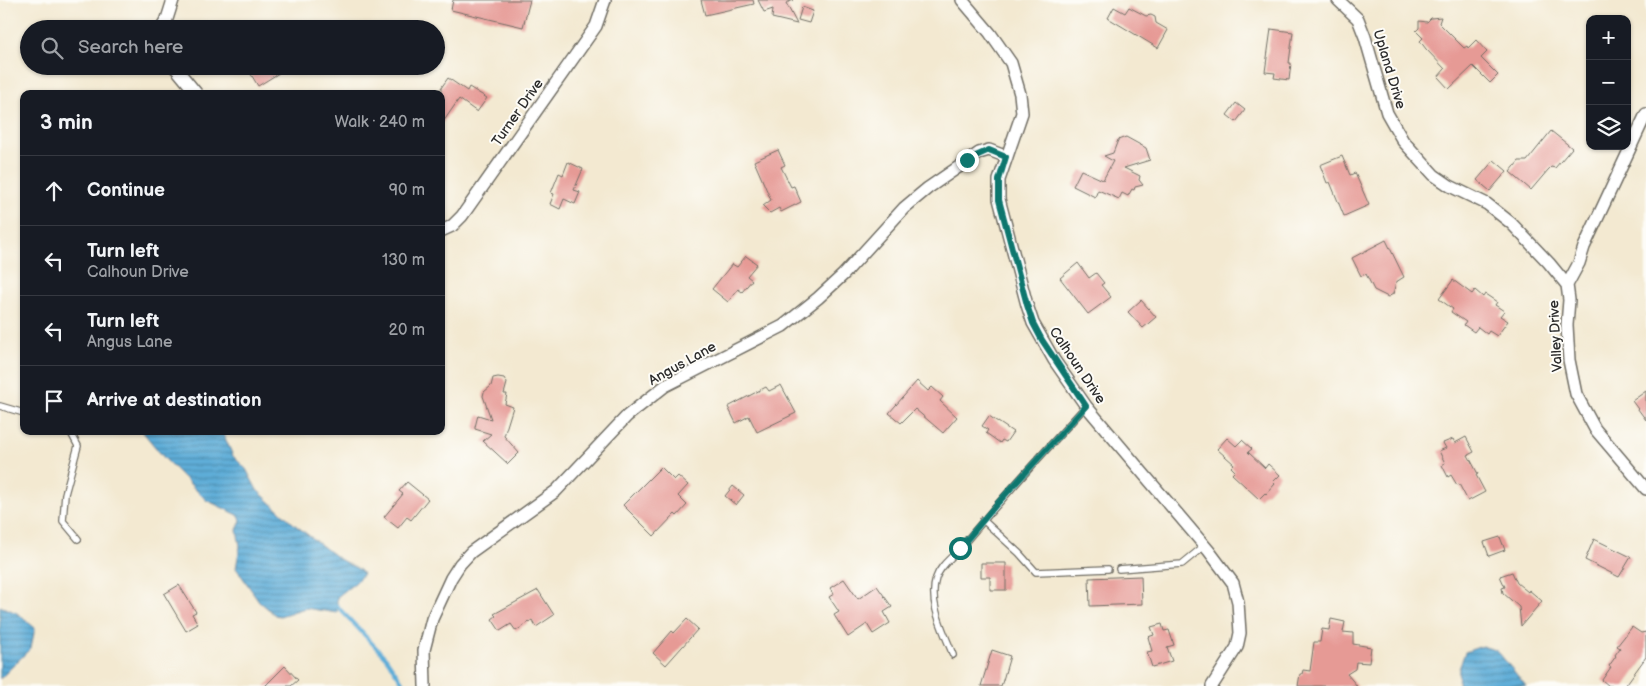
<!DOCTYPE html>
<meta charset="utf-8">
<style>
:root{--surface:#171b24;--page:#20242c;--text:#f1f3f6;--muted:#9ea1a6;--line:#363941}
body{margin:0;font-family:"Balsamiq Sans",sans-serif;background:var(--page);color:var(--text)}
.controls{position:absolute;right:15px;top:15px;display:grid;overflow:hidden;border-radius:10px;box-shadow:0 1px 4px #0004}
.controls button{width:45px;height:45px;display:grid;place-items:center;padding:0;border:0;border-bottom:1px solid var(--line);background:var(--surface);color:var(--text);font:25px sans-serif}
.stop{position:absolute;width:15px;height:15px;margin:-11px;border:4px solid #0f766e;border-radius:50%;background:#fff}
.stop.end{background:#0f766e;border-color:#fff;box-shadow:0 1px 5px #0008}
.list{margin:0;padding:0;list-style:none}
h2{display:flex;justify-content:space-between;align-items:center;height:65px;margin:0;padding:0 20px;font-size:21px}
h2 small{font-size:16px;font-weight:400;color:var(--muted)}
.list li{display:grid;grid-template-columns:32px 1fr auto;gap:15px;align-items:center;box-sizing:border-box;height:70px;padding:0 20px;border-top:1px solid var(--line)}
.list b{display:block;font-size:19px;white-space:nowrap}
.list p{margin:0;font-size:16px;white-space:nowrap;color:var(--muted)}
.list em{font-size:16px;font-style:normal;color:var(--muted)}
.icon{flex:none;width:28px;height:28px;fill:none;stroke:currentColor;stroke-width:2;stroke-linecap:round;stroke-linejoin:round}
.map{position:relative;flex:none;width:1646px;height:686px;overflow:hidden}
.search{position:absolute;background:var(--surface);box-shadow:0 1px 4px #0004;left:20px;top:20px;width:425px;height:55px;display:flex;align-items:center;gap:12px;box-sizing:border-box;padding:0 18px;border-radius:28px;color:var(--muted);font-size:19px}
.panel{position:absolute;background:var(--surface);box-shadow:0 1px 4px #0004;left:20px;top:90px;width:425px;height:345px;border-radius:10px}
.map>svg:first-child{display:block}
</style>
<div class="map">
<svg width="1646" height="686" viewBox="0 0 1646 686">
<defs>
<pattern id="water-rules" width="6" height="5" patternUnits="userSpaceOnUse" patternTransform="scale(1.25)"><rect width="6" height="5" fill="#5eadd8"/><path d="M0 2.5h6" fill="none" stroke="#4e8daf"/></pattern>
</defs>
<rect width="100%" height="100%" fill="#fdfcf7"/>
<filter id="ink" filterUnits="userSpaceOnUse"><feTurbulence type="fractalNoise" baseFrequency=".02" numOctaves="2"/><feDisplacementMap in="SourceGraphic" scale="10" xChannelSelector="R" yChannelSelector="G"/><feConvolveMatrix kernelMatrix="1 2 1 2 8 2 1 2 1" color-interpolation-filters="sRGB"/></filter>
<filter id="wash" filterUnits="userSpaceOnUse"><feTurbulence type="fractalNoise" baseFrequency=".0096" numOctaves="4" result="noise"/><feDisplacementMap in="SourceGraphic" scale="20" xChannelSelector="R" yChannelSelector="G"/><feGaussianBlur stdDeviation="1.12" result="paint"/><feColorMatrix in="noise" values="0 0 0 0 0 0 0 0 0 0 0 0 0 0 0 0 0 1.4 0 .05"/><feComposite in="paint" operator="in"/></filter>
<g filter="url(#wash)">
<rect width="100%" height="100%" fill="#f3e9d1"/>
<!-- water -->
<path fill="url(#water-rules)" stroke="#446c82" d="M142 431H222L233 456 246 469 257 490 294 524 339 559 360 570 363 574 356 582 337 597V613L305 608 280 616 275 615 259 601 236 568 240 546 237 530 241 520 238 515 206 500 165 459Z
M0 606 17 613 35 628 31 648 0 679Z
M1482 646 1495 650 1499 653 1526 686H1458L1459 669 1465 652Z"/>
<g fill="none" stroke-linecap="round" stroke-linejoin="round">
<!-- stream -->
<path stroke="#5eadd8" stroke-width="4" d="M336 605 386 658 405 686"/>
</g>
<g id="blocks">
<!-- building -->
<path fill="#e69a95" d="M453 0H530L523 27 451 10Z
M701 0H753L754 4 705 15Z
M758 0H794L786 3 797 24 772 18 773 9 764 12Z
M802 7 813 11 809 23 798 20Z
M1114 7 1125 13 1129 7 1146 16 1151 15 1155 17 1156 23 1168 30 1158 48 1108 18Z
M1441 17 1439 23 1464 48 1467 46 1468 48 1476 40 1487 52 1481 58 1498 75 1490 83 1473 66 1449 89 1438 77 1445 69 1426 49 1420 41 1423 38 1416 31 1419 28V21L1427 22 1431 18Z
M1271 29 1293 32 1289 63H1291L1289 80 1274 78 1275 73 1265 72Z
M246 66H274L279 73 258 86Z
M448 78 467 91 469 87 487 98 477 112 459 99 441 125V88Z
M1236 103 1245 110 1236 122 1227 115Z
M1551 131 1572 148 1555 168 1551 167 1548 170 1531 190 1510 172 1519 161H1527Z
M1126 137 1146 148 1150 160 1124 168 1140 176 1139 180 1143 185 1135 187 1134 190 1132 189 1128 196 1122 193 1119 199 1098 190 1095 197 1073 186 1081 170 1103 180 1113 161 1104 156 1113 153 1118 140Z
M778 150 785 165 781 167 791 187 794 186 801 202 781 212 779 208 770 213 763 206 771 200 754 161Z
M1342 156 1350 175 1355 173 1369 205 1344 216 1330 182 1327 183 1320 165Z
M1494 160 1507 171 1490 191 1477 180Z
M568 162 583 169 574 190 580 192 575 204 564 199 560 209 550 204 554 194 551 193 559 173 563 175Z
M1386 240 1404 277 1396 282 1393 294 1388 297 1374 290 1366 274 1361 276 1352 258Z
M746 256 757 264 747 276 752 280 742 292 738 289 728 302 712 289 732 264 737 267Z
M1078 263 1089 278 1096 273 1104 283 1101 285 1111 297 1088 314 1060 278Z
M1453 280 1472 294 1475 290 1483 297 1485 294 1497 302 1495 305 1504 311 1500 316 1508 321 1497 336 1489 331 1487 334 1478 327 1474 332 1464 325 1466 322 1451 312 1453 309 1439 299Z
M1141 300 1156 317 1143 328 1128 312Z
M498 377 504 378 507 383 504 394H507L505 404 513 407 504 436 519 453 508 464 483 441 491 434 475 429V427L478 415 491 419 483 396 484 392 491 386 493 378Z
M917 381 928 391 932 387 943 397 940 401 957 417 943 433 915 409 901 423 889 413Z
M781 385 796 413 757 432 749 416 736 423 728 407 766 387 769 391Z
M1646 391V420L1632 401Z
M989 416 1013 432 1006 442 1002 440 1000 443 986 433 988 430 982 426Z
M1466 437 1474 452 1468 455 1478 474 1476 475 1485 492 1468 501 1459 484 1457 485 1451 475 1448 477 1442 465 1445 463 1439 451 1446 448 1443 443 1453 439 1455 443Z
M1227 438 1236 446 1242 440 1252 449 1248 452 1265 468 1268 464 1280 475 1273 482 1275 484 1266 494 1265 493 1259 499 1232 474 1235 471 1231 467 1234 464 1217 449Z
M661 467 674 480 678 476 688 485 678 496 687 505 677 516 675 514 654 536 623 505Z
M407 482 428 499 411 520 407 517 398 528 384 517 403 494 399 491Z
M733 486 744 495 736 505 725 496Z
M1500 537 1505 550 1489 556 1484 542Z
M1594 539 1631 557 1619 577 1585 560Z
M981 563H1006V590H990V577H981Z
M1512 572 1517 583 1528 592 1529 590 1542 601 1521 626 1519 607 1503 593 1502 588 1505 587 1500 576Z
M1141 576 1142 604 1090 606 1089 578Z
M844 579 858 599 877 586 892 607 884 612 890 623 873 634 867 624 848 637 834 615 839 612 829 597 834 594 830 588Z
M179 585 196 612 192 614 198 624 186 631 164 594Z
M538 590 554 615 536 627 532 620 516 631 511 624 500 631 492 619 496 616 494 614Z
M687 619 698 629 666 665 653 653 672 631 674 633Z
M1331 619 1345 622 1343 632 1353 633V644L1371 647 1369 663 1356 662 1355 669 1347 674 1357 686H1298L1300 674H1302L1303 670 1310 671 1314 642H1320L1322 629 1329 630Z
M1162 624 1164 631 1169 630 1174 645 1167 647 1172 661 1152 667 1147 652 1152 651 1148 637 1154 635 1151 627Z
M1632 627 1641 633 1646 632V657L1625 686H1609L1602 680 1611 667 1609 666 1616 656 1615 655 1620 648 1617 646Z
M992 650 1010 656 1003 680 1001 686H981Z
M285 666 298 680 291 686H265Z"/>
</g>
</g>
<g filter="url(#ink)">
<use href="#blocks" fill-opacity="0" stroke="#716e65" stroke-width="1"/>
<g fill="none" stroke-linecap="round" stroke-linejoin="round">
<defs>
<path id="lane" d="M0 406 24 413
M70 431 78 446 65 494 63 521 78 539
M983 520 1019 553 1036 572 1108 569
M1119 569 1182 564 1204 546
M953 655C944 631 928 604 936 578 940 565 954 556 962 546 1002 498 1044 452 1086 406"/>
<path id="street" d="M962 0 990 33 1011 63 1020 94 1022 113 999 180V199L1027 305 1033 323 1054 360 1086 406 1209 551 1233 583 1238 602 1240 633 1237 647 1212 686
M1338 0 1358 19 1365 37 1387 113 1403 141 1434 175 1450 186 1487 204 1511 223 1549 263 1567 285
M161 29 167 19 173 0
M174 66 197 94
M1646 114 1584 247 1579 263 1567 285 1569 300 1567 325 1569 360 1576 394 1595 429 1646 489
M441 231 452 226 462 216 596 26 605 0
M425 686 424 650 432 619 451 578 460 564 471 552 556 491 627 416 665 386 783 326 818 298 843 275 904 208 928 188 979 153 989 150 1007 157"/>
</defs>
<!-- lane casing -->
<use href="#lane" stroke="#716e65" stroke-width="8"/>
<!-- street casing -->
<use href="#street" stroke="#716e65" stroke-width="14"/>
<!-- lane -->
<use href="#lane" stroke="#fff" stroke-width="5.5"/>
<!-- street -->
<use href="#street" stroke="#fff" stroke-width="11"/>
</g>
</g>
<g fill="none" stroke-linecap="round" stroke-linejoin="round" filter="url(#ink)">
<!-- route -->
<path stroke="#0f766e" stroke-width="6" d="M960 548 995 506 1086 406 1042 340 1033 323 1027 305 999 200V180L1006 157 989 150 967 160"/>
</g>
<g text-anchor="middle" stroke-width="4" stroke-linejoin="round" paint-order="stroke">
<!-- street labels -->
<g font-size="14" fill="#2b2b2b" stroke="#fdfcf7">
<text transform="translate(1390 69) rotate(73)" y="5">Upland Drive</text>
<text transform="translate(517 112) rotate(-55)" y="5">Turner Drive</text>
<text transform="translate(1555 336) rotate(-93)" y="5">Valley Drive</text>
<text transform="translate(682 363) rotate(-29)" y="5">Angus Lane</text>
<text transform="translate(1078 365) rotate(56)" y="5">Calhoun Drive</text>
</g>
</g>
</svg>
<div class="controls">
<button>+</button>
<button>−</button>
<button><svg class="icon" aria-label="layers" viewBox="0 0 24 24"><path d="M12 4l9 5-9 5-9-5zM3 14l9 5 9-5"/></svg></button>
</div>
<div class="stop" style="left:960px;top:548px"></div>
<div class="stop end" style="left:967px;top:160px"></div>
<div class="search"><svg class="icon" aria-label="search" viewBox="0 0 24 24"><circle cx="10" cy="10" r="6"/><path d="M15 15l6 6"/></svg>Search here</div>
<section class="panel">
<h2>3 min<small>Walk · 240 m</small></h2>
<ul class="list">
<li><svg class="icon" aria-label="ahead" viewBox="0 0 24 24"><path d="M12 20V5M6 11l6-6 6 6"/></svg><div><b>Continue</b></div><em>90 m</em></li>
<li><svg class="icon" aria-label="left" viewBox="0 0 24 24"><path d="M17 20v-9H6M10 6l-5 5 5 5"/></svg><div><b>Turn left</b><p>Calhoun Drive</p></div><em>130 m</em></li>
<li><svg class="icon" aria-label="left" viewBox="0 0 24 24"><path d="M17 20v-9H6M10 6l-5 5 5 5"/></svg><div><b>Turn left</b><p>Angus Lane</p></div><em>20 m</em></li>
<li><svg class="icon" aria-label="arrive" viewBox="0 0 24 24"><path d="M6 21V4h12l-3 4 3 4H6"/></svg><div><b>Arrive at destination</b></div></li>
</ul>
</section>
</div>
